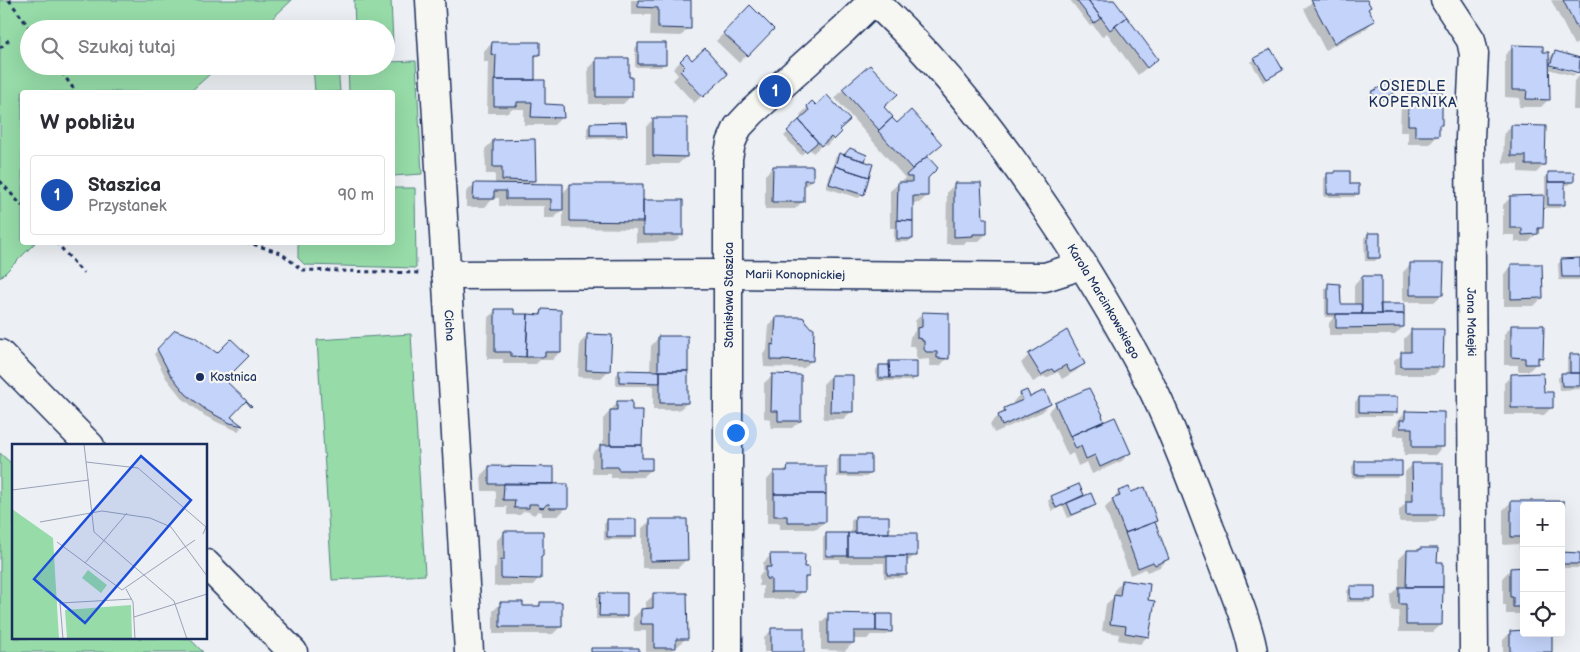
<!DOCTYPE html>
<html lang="pl">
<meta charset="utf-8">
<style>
:root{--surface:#fff;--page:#f7f7f7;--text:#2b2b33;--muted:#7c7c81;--line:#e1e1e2;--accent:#1b2f5e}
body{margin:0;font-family:"Balsamiq Sans",sans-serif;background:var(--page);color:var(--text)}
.controls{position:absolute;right:15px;bottom:15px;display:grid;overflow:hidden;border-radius:5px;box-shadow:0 5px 20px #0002}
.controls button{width:45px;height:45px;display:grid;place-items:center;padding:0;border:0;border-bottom:1px solid var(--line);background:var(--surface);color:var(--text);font:25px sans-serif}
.you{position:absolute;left:735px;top:432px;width:18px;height:18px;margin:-12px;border:4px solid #fff;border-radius:50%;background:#1a73e8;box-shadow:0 0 0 8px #1a73e833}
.badge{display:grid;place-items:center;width:32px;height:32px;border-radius:50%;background:var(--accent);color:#fff;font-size:16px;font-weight:700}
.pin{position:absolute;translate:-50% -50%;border:2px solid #fff;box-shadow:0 1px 5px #0006}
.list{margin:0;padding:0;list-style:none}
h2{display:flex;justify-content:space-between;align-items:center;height:65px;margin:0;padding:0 20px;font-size:21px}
h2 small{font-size:16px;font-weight:400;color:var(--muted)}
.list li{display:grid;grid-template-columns:32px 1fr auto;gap:15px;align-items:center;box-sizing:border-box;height:80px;margin:0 10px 10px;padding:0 10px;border:1px solid var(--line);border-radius:5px}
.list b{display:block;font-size:19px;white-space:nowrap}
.list p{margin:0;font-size:16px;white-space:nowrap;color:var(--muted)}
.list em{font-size:16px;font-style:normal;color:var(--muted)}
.icon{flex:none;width:28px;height:28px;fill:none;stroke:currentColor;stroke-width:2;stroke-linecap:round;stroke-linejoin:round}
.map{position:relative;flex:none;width:1580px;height:652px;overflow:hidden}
.search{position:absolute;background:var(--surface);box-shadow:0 5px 20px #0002;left:20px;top:20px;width:375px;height:55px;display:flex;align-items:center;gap:12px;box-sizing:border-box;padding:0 18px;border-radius:28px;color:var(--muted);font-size:19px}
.panel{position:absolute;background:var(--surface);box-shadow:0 5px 20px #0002;left:20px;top:90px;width:375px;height:155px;border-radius:5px}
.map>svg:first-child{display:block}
</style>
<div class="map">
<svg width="1580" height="652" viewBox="0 0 1580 652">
<rect width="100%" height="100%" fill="#eceff3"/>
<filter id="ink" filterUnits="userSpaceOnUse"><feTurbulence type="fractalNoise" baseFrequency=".02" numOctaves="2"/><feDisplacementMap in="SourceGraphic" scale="10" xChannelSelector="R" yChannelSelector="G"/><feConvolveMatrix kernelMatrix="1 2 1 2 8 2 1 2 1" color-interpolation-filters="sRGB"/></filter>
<g filter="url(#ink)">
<!-- green -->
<path fill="#96dba8" stroke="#588583" d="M0 0H292L261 29H29V66H219L190 92H22V242L35 243 0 278Z
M354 0H391L393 43 386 44V29H355Z
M416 61 422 174 393 176 392 92H349L348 66H386V62Z
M313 66H338L340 92H315Z
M393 188H415L416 268 305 265 298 258V243L392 242Z
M411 334 425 575 332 580 317 340Z
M0 453 14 466V638H189L203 652H0Z"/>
<!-- shadow -->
<path fill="#0003" d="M631 0H690L689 28 681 36 650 35 651 15H631Z
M1070 0H1113L1157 59 1138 75 1107 33 1102 37 1092 24 1090 26Z
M1314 0H1366L1367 9 1373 21 1366 29 1325 50 1304 9Z
M1551 0H1580V42L1574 45Z
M750 7 772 29 739 63 716 41Z
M492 43 539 54 534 59V81L544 105 562 117 554 125H524V109H511L508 113H487L488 62H484V51Z
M639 44 664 63 661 67H635V48Z
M1513 47 1544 64 1576 74 1574 76 1548 69 1549 99 1541 107H1519L1520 98 1505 97V55Z
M1555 52 1580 60 1578 72 1549 63 1551 56Z
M1255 59 1281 70 1263 82 1251 62Z
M596 60 631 96 623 104H589L588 68Z
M681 61H692L719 81 694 103 673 80 678 75 673 69Z
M1580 75V110H1573L1574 81Z
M1416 86 1430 93 1440 124 1438 127 1437 136 1430 144H1408V132H1400L1401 101Z
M843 90 882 107 897 125 926 156 927 196 919 203H912V238L908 242H894V228H890V191L905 178 835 98Z
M1395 91 1392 95 1373 105 1368 97 1372 93Z
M812 103 840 132 826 146 823 144 813 153 809 148 801 155 784 136 802 119 800 115Z
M654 119 686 157 678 164H646V127Z
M591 124 626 134 622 138 587 139V128Z
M1512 126 1544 165 1536 173 1518 172V164L1503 163 1504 134Z
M493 141 535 180 530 185 562 194 570 185 642 201 682 235 674 242 636 243V229L563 228V209L554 218H544V206H499V198H494L485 207H466V192L474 185H495V174H486L485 149Z
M839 154 844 156 866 155 864 162 862 194 859 198 826 188 835 158Z
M773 167 812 179 804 187 803 201 795 209H765V175Z
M1335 172 1357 193 1354 197H1324V178L1328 175 1333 174Z
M1549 173 1573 181 1569 185H1563V204L1560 208H1545V177Z
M955 184 982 219 986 234 978 242H966L964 244H946L947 192Z
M1511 197 1542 227 1529 242H1515V235H1503V205Z
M1368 234 1379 257 1375 261H1365L1364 238Z
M1562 260H1580L1579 280H1559L1558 264Z
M1411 264 1442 295 1434 302H1403V272Z
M1512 266 1542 298 1534 306H1504V274Z
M1362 277 1379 307 1403 327 1395 335H1329V323L1334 317H1325V288L1329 284 1339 305H1354V285Z
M496 310 513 316H537L542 311 560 352 552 360H540L536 364H503V359H487L488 318Z
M923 313 947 358 940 366H929L930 359 918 360 916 357V348H915V346H909L910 337 915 331V321Z
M776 318 812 360 804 368 764 367 763 354 767 350 769 326Z
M1512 326 1542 357 1529 371H1518V365H1504V334Z
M176 331 218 355 224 380 229 417 241 428 238 431 219 423 205 416 182 398 166 378 154 354Z
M1411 331 1442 367 1434 375H1394V361L1404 353V339Z
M588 335 609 370 601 378 578 377 580 343Z
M658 338 687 403 679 410H653V386H616V375L620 372H650L651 346Z
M1029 355 1084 363 1076 371 1062 379 1058 372 1046 378 1044 376 1033 382 1021 363Z
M1580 355V389L1559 390 1558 378 1562 374H1567V359L1571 356Z
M890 362 916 377 912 381H876V370L879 366H886Z
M1512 375 1542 393 1552 407 1544 415H1504V383Z
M772 376 800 421 792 428H771V419L764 418V383Z
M831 376 851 412 843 419H823V384Z
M1026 392 1029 398 1050 404 1042 412 994 433 990 424 1005 410 1014 405 1013 402 1020 394Z
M1359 398 1395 412 1392 416H1355V402Z
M618 402 631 411 641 460 651 470 643 477 611 478V474H592V454L600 446H603V419Z
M1056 404 1101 416 1103 423 1129 453 1122 461 1092 474 1087 462 1078 466 1073 453 1068 456 1048 412Z
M1405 413 1442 447 1435 455H1404V436H1393V429L1397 424V421Z
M841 456 870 474 866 477H837V460Z
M1355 463 1400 474 1397 478H1352V466Z
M1413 464 1442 514 1434 522H1399V510L1405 504V472Z
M489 467 566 508 558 516H542V512L538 511 534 515 529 512 524 511 520 515H507V507H496V491H482L481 475Z
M788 467 825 521 817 529H780V523H767V480L774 472H782Z
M1079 486 1084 497 1095 504 1091 508 1068 518 1063 506 1052 511 1048 501 1052 497Z
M1119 492 1130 494 1156 520 1154 523 1168 559 1160 567 1147 572 1145 569 1130 575 1105 508Z
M1511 502H1563V516L1561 518V506H1524V549H1519V544L1503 545V510Z
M855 517 888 533 915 555 906 563V574L902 578H884V563H840V559H823V538L827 534H851V521Z
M608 520 634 537 631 540H604V524Z
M650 521 686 560 678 568H642V528Z
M505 532 542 556 540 558 539 578 532 586H494V569L496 567 497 540Z
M1420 549 1436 563 1441 625 1433 632H1399V611H1392L1391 596 1399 588V559L1407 551H1418Z
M1561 554H1580V568H1561Z
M771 555 803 568 808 577 803 581V591L795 599H763V586H759V576L763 572V563Z
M1511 569H1524V614H1506V605H1503V577Z
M1123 581 1146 601 1148 636 1140 644 1118 640 1119 634 1102 631 1106 604 1114 597 1115 589Z
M1351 587 1374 598 1370 602H1347V591Z
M600 594 626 616 622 619H596V598Z
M654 595 686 638 678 646H674L670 652H646V631H634L633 618 641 610H646V602Z
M501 603 521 607H537L540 604 561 626 553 634H493V611Z
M829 615 890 631 887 635H871L867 639H853V643L845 651 821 650V622Z
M772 630 803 652H764V637Z
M1511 632 1524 633 1551 652H1503V640Z"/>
<!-- building -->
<path fill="#c3d3f9" stroke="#1b2f5e" d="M638 0H691V29L658 28V8L638 7Z
M1076 0H1088L1101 18 1094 23Z
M1088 0H1114L1127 17 1110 30Z
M1311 0H1367L1371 7 1368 9 1375 21 1334 43Z
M1563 0H1580V34Z
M750 5 774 29 748 56 723 33Z
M1127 17 1158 59 1147 68 1115 26Z
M492 42H540V55H535V80H495L496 55 491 54Z
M638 43H666V64H638Z
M1512 45 1543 46V52H1549L1550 100 1526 99 1527 90H1512Z
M705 48 728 74 703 97 680 71 685 66 680 61 687 54 692 60Z
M1271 49 1283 70 1267 79 1254 58Z
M1555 51 1580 58 1579 73 1550 65Z
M596 58H629V77H632V97H596Z
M870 65 898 94 884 107 893 117 879 130 842 89Z
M494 80H545V104L563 105 564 118 531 117 532 102H517V106H494Z
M1391 81 1397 91 1377 102 1371 92Z
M1416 85H1431V92H1442V125H1439V136H1415V125H1408V92H1415Z
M827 95 850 120 839 130 842 132 834 140 831 137 821 146 799 120 809 111 807 106 812 101 816 105Z
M911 110 942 144 912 169 878 131 892 118 897 123Z
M653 118H687V157L653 156Z
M799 120 818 142 806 152 787 131Z
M626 122 627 135H590V123Z
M1511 125 1546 126 1545 165H1526V156H1511Z
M535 139 536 181 502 180V167H493V140Z
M850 148 867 155 865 161 844 155Z
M839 153 873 164 869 177 835 166Z
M927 156 938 168 928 178V196H913V221L897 220 898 182H912V177H907L906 175Z
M773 166H813V180H804V202H772Z
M835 166 869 177 864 195 829 184Z
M1335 171H1350V184H1359V194H1327V173H1335Z
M1548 172H1574V182H1548Z
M1548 182H1565V205H1548Z
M474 183 563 184V210H551V199H506V191H494V199H473Z
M954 183H981L983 218H987V234H973V236L954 237Z
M570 184H643V222L570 221Z
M1544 195 1543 228H1538V234L1522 235V228H1510V196Z
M643 200H683V235H643Z
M897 220 913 221V239H897Z
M1368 233H1380V258H1368Z
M1580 258V277H1562L1561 259Z
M1410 263H1444L1443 295H1410Z
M1511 264H1542L1543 298 1511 299Z
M1362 276H1381V314H1362Z
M1328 283 1340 284 1341 304H1361L1362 314H1328Z
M1380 304H1404V314H1381Z
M495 309H514V314H528L526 357 511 356V352H495Z
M542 309 561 310V352H545V357H526L528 314 541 315Z
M922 312 949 313V359L937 358V352H926L924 349V341H922V339L917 338V328L922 327Z
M1336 314H1404V327L1336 328Z
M776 317H801L804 318 805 321 811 328H814L813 361 771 360V344L774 345Z
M1511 325H1544L1543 358 1538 357V364H1525V358L1511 357Z
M1411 329H1444L1443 367H1401V352H1411Z
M175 330 195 337 217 353 231 339 249 356 225 380 252 406 251 407 246 401 231 417 243 426 230 423 206 410 186 394 170 374 157 349Z
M1067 330 1085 364 1070 372 1066 365 1054 372 1052 369 1041 375 1028 354Z
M587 334 612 335 610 371 586 370Z
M658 336H688V371H658Z
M1570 354H1580V373H1570Z
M889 361H917V378H890Z
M879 365H889L890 378H879Z
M619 370 660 371V383L619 382Z
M660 371H688V403H660Z
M1543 373 1544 392H1553V408H1511V374Z
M1561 373H1580V386H1562Z
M772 374 801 375V421H778V411H771Z
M831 375H853V412H830Z
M1089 388 1103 415H1102L1104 421 1070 436 1055 403Z
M1027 390 1030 397 1045 390 1051 404 1002 426 998 415 1005 412 1004 408 1023 400 1020 393Z
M1359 397H1397V413L1359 412Z
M617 401H632V410H643L642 445H610V410H617Z
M1405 411 1444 412V447H1412V428H1400V420H1405Z
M1115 417 1131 453 1100 467 1095 455 1086 459 1081 446 1076 449 1070 436Z
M600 445H642V458H652V470H618V467H600Z
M840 455H871V474H840Z
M1355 461H1402V475H1355Z
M1412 463H1443V515H1406V501H1413Z
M489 466 554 467V484H489Z
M788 466H826V494H774V471H787Z
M504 483 568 484V508H550L549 504H547L543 508 539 507 537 504H529V508H514L515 500H503Z
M1079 484 1084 495 1056 508 1051 496Z
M1129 487 1131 492 1145 487 1157 521 1125 533 1112 499 1120 496 1118 491Z
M1091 493 1096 505 1072 515 1067 503Z
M774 494H826V522H787V516H774Z
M1511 501H1564V517H1561V506H1524V537H1511Z
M855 516H889V533H855Z
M607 519H636V537H607Z
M650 519H687L688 560 650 561Z
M1155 522 1169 559 1155 565 1153 562 1138 568 1125 533Z
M504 531H543V556H541V579L501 578V560H504Z
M826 533H848V556H826Z
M848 533H917V556H848Z
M1420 548H1438L1437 562H1443V587H1406L1407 550H1420Z
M1561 552 1580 553V564H1561Z
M770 554H805L804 567H809V577H805V592H771V579H766V567H771Z
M887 556H907V575H887Z
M1524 567V607H1513V597H1510V568Z
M1122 580 1150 584 1148 600 1155 601 1149 637 1125 633 1126 626 1110 624 1114 595 1120 596Z
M1350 586H1375V599H1350Z
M1399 587H1443L1442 625H1406V604H1399Z
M600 593H627V616H599Z
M653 593H687L688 639H676V648H654V624H641V609L653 608Z
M500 602H523V606H540V602H562V627H500Z
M828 613 876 614V631H854V643H828Z
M876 614H892V632L876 631Z
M771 628H804V652H771Z
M1524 630V633H1552V652H1510V631Z
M591 648H639V652H591Z"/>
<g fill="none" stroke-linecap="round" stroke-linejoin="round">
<defs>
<g id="minor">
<path id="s1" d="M430 0 469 652"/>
<path id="s2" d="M873 0C947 68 1006 148 1061 231 1095 284 1128 338 1155 394 1176 438 1193 484 1210 529 1219 550 1227 572 1235 593 1242 612 1250 632 1253 652"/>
<path id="s3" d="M1445 0 1471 40 1474 54 1470 138 1474 652"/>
<path id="s4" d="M446 275 729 274 1045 277 1067 270 1082 263"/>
<path d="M0 354 90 446"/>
<path d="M206 564 293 652"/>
<path d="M728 652V158L731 143 738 127 753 111 843 30 874 0"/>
</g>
</defs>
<!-- minor casing -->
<use href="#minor" stroke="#1b2f5e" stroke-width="31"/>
<!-- path -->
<path stroke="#1b2f5e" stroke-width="3" stroke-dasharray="4 4" stroke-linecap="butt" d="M9 0 30 29
M0 48 9 40
M57 66 76 92
M0 181 22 206
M56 242 83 273
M246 242 281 253 302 270 420 273"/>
<!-- minor -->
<use href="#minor" stroke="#f6f6f2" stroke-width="28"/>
</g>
</g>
<!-- markers -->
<circle fill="#1b2f5e" stroke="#f6f6f2" stroke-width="2" cx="200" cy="377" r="5"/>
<g text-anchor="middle" stroke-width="4.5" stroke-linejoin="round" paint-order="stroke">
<!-- street labels -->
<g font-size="12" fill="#1b2f5e" stroke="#f6f6f2">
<text dy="4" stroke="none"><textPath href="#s4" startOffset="349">Marii Konopnickiej</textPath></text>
<text transform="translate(729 295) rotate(-90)" y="4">Stanisława Staszica</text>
<text dy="4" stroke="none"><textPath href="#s2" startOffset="381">Karola Marcinkowskiego</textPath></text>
<text dy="4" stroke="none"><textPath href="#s3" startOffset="330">Jana Matejki</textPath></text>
<text dy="4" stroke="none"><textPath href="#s1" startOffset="326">Cicha</textPath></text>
</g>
<!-- poi labels -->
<g font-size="12" fill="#1b2f5e" stroke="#f6f6f2" text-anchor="start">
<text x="210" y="381">Kostnica</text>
</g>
<!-- neighbourhood labels -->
<g font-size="14" letter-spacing="1" fill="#1b2f5e" stroke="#f6f6f2">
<text x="1413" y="91">OSIEDLE<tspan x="1413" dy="16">KOPERNIKA</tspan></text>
</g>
</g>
<!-- overview -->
<g transform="translate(12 444)">
<rect width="195" height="195" fill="#eceff3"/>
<path d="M0 65 41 94 47 195H0ZM76 126 95 141 89 149 70 134ZM119 161 120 195H55L53 166Z" fill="#96dba8"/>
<path fill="none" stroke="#98a2b7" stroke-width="1" d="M72 0 82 88 162 157 175 195M74 18 126 24 194 83 191 90M0 46 77 36M28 78 90 67 138 74 159 83 195 132M45 98 110 146 183 96M73 119 115 69M114 145 121 158 123 195M122 173 195 150M51 195 48 159 120 155"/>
<path fill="#1d4ed8" fill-opacity="0.15" stroke="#1d4ed8" stroke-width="2.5" d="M129 12 179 56 73 179 22 135Z"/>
<rect width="195" height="195" fill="none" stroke="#1b2f5e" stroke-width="2.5"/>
</g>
</svg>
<div class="controls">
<button>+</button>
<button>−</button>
<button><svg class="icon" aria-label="locate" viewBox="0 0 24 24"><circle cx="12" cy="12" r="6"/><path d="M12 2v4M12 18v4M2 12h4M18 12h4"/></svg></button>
</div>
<div class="you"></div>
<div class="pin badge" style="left:775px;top:91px;background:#1a4fb4">1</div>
<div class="search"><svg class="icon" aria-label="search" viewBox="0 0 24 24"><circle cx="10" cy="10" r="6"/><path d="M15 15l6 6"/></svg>Szukaj tutaj</div>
<section class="panel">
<h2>W pobliżu<small></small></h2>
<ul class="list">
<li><span class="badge" style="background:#1a4fb4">1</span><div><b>Staszica</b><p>Przystanek</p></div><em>90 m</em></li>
</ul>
</section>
</div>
